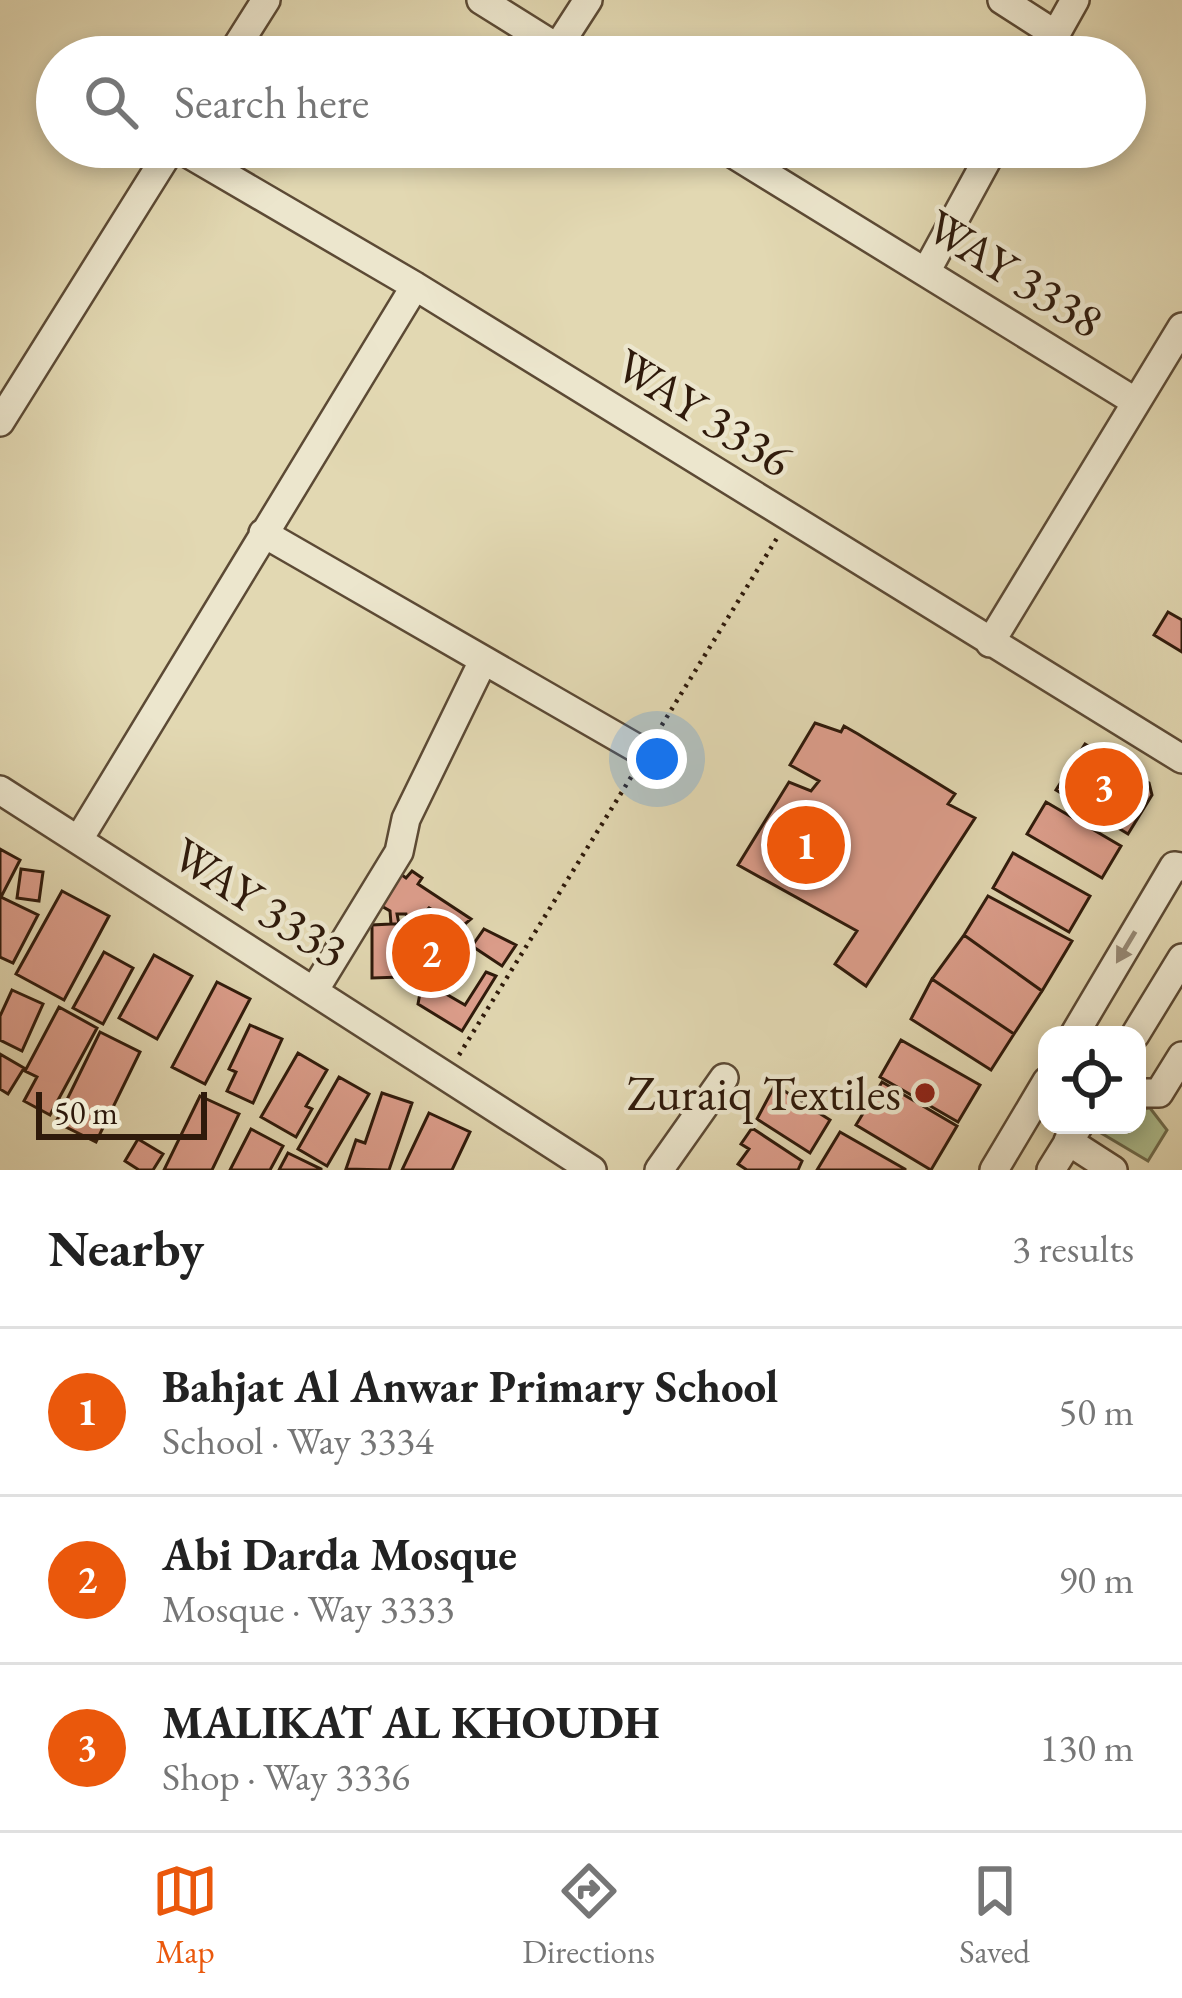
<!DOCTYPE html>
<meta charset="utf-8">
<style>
:root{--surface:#fff;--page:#f6f6f6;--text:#222;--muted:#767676;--line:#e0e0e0;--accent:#ea580c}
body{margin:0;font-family:"EB Garamond",serif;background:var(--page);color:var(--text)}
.controls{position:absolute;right:36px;bottom:36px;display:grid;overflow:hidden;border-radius:24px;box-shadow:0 6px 18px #0003}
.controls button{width:108px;height:108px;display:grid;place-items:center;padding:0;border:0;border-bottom:3px solid var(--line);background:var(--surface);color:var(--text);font:60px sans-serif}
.scale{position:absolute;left:36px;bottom:30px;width:171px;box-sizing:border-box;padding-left:12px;border:6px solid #2f1a0b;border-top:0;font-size:33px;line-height:42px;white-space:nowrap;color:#2f1a0b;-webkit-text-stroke:9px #ece6cd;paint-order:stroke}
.you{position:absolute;left:657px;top:759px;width:42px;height:42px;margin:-30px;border:9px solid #fff;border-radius:50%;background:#1a73e8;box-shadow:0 0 0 18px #1a73e833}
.badge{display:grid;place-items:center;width:78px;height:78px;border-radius:50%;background:var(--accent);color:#fff;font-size:39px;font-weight:700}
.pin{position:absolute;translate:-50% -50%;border:6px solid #fff;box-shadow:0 3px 12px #0006}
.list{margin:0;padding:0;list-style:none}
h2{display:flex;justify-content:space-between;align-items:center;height:156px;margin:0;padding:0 48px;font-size:51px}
h2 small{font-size:39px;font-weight:400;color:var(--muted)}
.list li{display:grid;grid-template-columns:78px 1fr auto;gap:36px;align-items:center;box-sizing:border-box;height:168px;padding:0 48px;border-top:3px solid var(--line)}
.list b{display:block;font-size:45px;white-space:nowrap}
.list p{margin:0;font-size:39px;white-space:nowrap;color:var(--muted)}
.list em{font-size:39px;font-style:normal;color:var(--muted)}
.icon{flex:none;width:66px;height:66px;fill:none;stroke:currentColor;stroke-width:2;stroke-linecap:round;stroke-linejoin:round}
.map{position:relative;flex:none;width:1182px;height:1170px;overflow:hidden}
.search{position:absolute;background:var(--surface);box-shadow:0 6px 18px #0003;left:36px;right:36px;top:36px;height:132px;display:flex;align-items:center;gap:30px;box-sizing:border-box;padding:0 42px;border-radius:66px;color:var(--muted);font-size:45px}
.sheet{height:660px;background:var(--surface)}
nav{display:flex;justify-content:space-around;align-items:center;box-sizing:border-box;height:168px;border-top:3px solid var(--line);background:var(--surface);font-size:33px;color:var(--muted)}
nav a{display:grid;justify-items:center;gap:6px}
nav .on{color:var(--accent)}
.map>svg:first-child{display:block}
</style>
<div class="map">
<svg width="1182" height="1170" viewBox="0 0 1182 1170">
<rect width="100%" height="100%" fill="#e2d8b2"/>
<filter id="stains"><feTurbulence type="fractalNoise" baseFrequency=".00167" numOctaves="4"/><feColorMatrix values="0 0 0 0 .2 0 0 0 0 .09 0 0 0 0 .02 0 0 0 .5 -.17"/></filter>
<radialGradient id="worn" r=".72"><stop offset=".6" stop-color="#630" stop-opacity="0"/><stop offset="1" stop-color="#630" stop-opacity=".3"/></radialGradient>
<!-- green -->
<path fill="#afbf8f" stroke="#6f6c4d" stroke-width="3" d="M1150 1108 1167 1130 1148 1161 1101 1133 1106 1125H1137V1110Z"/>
<!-- building -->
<path fill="#dd9e8c" stroke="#2f1a0b" stroke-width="3" d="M1168 612 1182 620V652L1154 635Z
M815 723 841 732 844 726 858 734 955 794 948 804 975 818 866 986 835 964 857 931 738 865 789 782 811 791 819 781 790 765Z
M1085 744 1149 783 1152 795 1128 834 1056 790Z
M1046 802 1121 846 1102 878 1027 834Z
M0 849 20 860 1 897 38 915 13 963 0 957Z
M1013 853 1090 896 1069 932 993 888Z
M21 869 43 872 39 901 17 898Z
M412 871 422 878 418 884 471 919 465 924H456L429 908 421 916V924H409L406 914H397L399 924H391L390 911 378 904 398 872 406 878Z
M62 891 109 916 64 1000 16 974Z
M988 896 1072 941 1042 991 964 935Z
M391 924H465V975L372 978V925Z
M484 929 516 945 502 966 472 946Z
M964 935 1042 991 1014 1034 932 979Z
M104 952 133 968 103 1024 73 1008Z
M154 955 192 976 157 1039 119 1018Z
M486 972 496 976 462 1031 418 1004 420 993 446 994 465 1005Z
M932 979 1014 1034 991 1070 911 1019Z
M217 982 250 999 205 1084 172 1067Z
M12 990 43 1004 22 1051 0 1040V1016Z
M59 1007 97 1028 50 1115 24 1101 37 1077 25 1071Z
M250 1025 282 1039 253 1103 227 1091 236 1072 229 1069Z
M100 1032 140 1052 96 1142 56 1122Z
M901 1040 980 1085 958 1122 880 1077Z
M298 1053 327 1070 306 1106 312 1109 296 1137 261 1117Z
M0 1054 24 1068 8 1094 0 1089Z
M339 1077 369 1094 327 1166 298 1149Z
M882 1082 957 1126 931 1170 856 1125Z
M775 1085 830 1120 810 1153 757 1119Z
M382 1093 412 1103 389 1170 346 1169 356 1140 365 1143Z
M200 1096 239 1114 212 1170H164Z
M429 1113 470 1132 452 1170H402Z
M752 1128 802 1161 798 1170H747L738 1164 749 1149 741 1144Z
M251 1129 283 1146 270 1170H230Z
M840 1132 905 1169V1170H817Z
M138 1139 163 1154 153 1170H139L125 1161Z
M288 1153 321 1169V1170H279Z"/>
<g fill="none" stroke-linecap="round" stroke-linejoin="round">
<defs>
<path id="minor" d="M481 0 572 57
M1002 0 1055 34
M557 48 588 0
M230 57 266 0
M1043 57 1075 0
M177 147 415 286 1182 759
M722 147 1136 402
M927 270 994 147
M0 422 172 147
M263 533 645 753
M990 643 1182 327
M0 790 592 1170
M79 839 415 286
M314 991 399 852 406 819 483 661
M1074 1035 1174 866 1182 867
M1135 1035 1182 958
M1137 1093H1159L1182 1056
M1068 1141 1113 1170
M659 1170 724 1078
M994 1170 1047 1081
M1051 1170 1079 1125"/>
</defs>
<!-- minor casing -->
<use href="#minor" stroke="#5c4a35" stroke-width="32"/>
<!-- path -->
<path stroke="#2f1a0b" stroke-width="4.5" stroke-dasharray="3 6" stroke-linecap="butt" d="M657 733 777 538
M459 1055 633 774"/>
<!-- minor -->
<use href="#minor" stroke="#ece6cd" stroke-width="27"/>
</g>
<!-- one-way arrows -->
<defs><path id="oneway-solid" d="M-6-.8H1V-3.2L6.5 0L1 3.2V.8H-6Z" transform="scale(3)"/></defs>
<use fill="#978a76" href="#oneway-solid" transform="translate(1126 947) rotate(121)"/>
<!-- markers -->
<circle fill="#8f2418" stroke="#ece6cd" stroke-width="4.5" cx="925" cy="1093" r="12"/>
<g text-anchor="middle" stroke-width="9" stroke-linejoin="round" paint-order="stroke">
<!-- street labels -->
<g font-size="48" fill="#2f1a0b" stroke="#ece6cd">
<text transform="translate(1015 273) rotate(32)" y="17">WAY 3338</text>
<text transform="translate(704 412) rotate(32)" y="17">WAY 3336</text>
<text transform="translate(260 902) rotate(33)" y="17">WAY 3333</text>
</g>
<!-- poi labels -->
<g font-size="48" fill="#2f1a0b" stroke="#ece6cd" text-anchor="end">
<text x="901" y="1110">Zuraiq Textiles</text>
</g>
</g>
<rect width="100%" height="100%" filter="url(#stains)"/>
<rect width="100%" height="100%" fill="url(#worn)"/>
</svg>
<div class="controls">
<button><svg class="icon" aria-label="locate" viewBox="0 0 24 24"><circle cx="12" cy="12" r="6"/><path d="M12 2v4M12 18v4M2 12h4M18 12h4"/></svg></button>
</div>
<div class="scale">50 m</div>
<div class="you"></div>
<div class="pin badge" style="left:806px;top:845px">1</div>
<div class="pin badge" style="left:431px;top:953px">2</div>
<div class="pin badge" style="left:1104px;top:787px">3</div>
<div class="search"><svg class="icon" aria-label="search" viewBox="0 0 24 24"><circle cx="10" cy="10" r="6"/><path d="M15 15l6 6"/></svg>Search here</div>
</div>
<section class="sheet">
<h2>Nearby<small>3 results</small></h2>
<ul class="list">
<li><span class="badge">1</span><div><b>Bahjat Al Anwar Primary School</b><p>School · Way 3334</p></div><em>50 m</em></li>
<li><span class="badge">2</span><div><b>Abi Darda Mosque</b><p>Mosque · Way 3333</p></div><em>90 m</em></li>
<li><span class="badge">3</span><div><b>MALIKAT AL KHOUDH</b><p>Shop · Way 3336</p></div><em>130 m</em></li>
</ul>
</section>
<nav>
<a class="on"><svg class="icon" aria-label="map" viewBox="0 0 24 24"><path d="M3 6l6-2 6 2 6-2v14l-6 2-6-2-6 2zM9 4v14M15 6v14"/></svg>Map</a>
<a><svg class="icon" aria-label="directions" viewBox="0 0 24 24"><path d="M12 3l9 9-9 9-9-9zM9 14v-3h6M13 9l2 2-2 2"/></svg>Directions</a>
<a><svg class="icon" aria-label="saved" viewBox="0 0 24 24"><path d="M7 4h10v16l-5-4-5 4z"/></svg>Saved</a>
</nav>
